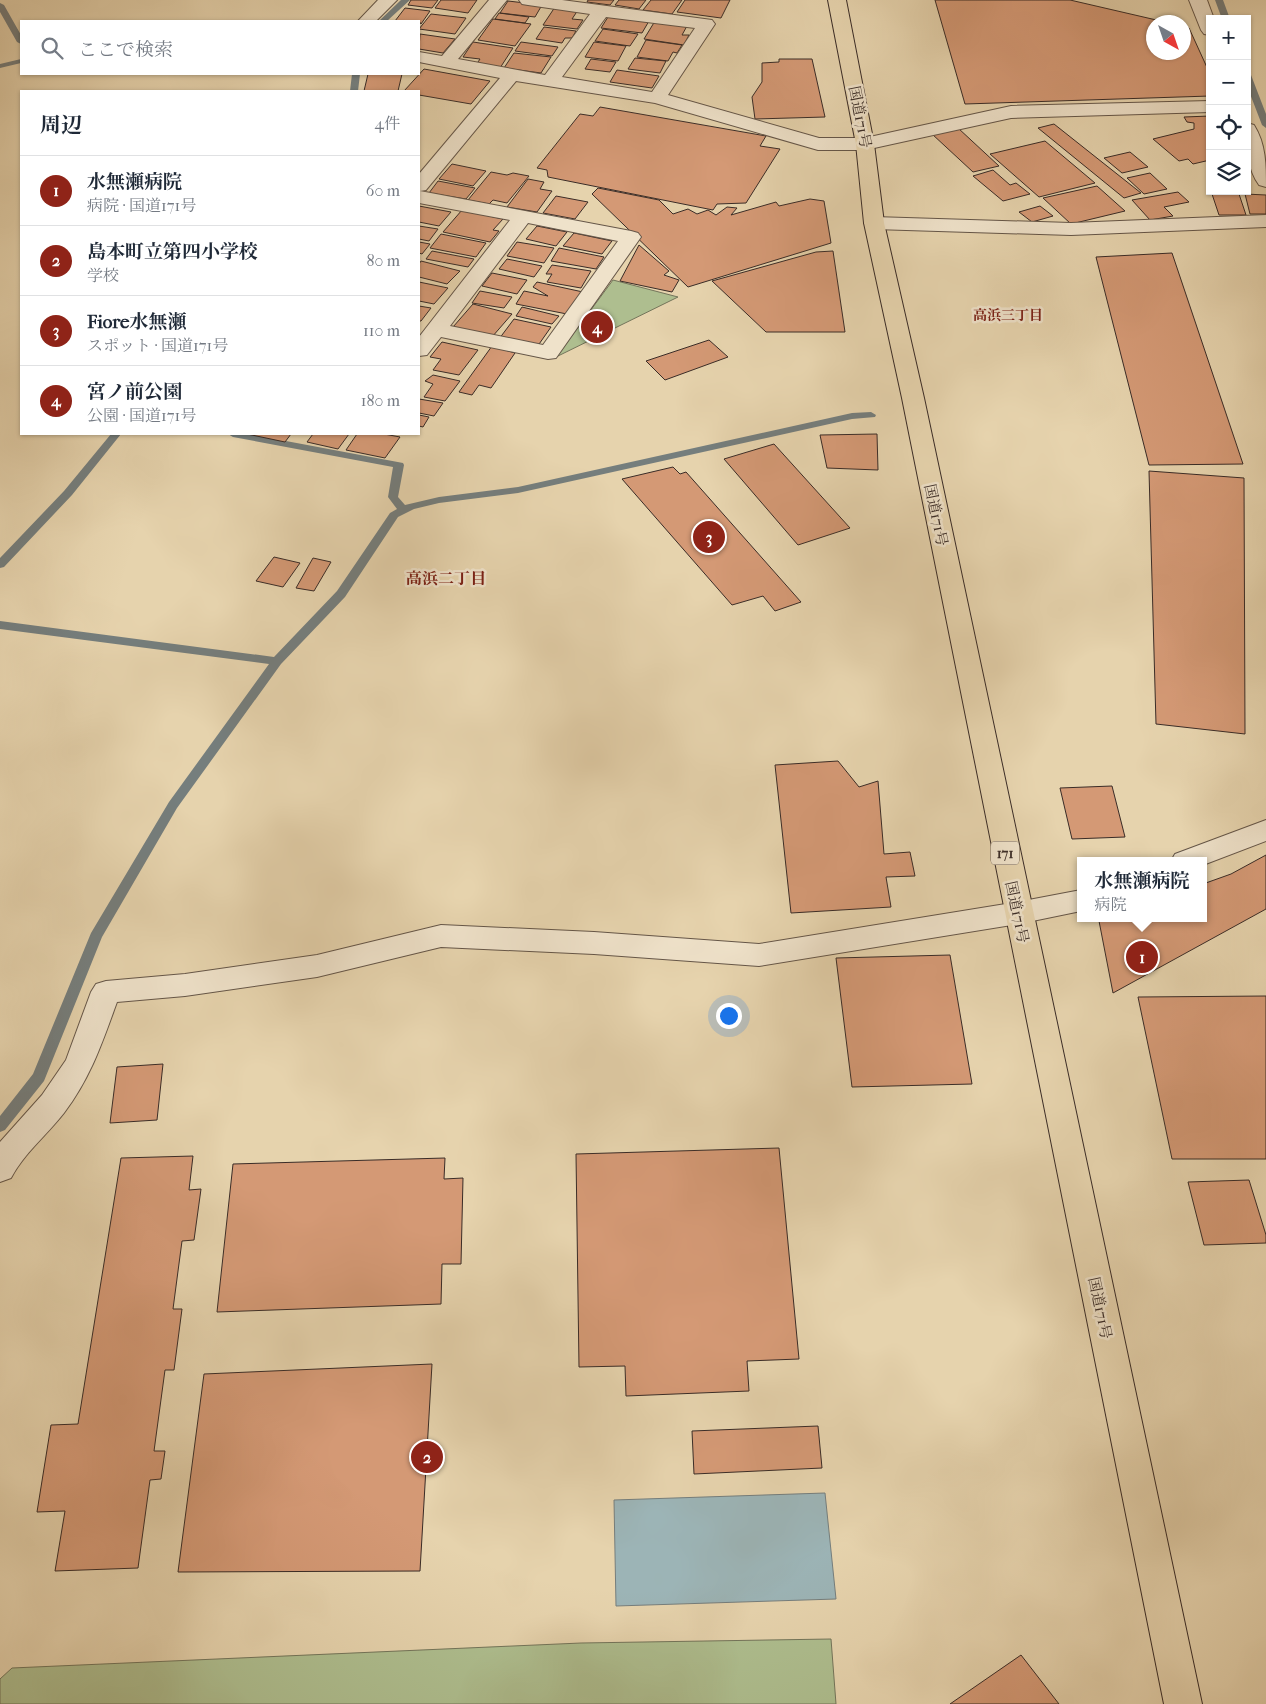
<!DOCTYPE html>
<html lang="ja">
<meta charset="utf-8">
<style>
:root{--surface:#fff;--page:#f6f6f7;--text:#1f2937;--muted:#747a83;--line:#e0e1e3;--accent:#8f2418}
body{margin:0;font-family:"IM FELL French Canon","Noto Serif JP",serif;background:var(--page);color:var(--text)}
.controls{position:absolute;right:15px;top:15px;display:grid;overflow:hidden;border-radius:0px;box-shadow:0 1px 4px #0004}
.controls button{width:45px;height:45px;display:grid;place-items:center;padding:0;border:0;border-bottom:1px solid var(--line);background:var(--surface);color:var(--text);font:25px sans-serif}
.compass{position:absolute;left:1146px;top:15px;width:45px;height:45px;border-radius:50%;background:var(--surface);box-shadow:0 1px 4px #0004;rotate:140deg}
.you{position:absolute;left:728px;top:1015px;width:18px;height:18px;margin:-12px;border:4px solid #fff;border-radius:50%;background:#1a73e8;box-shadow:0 0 0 8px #1a73e833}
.badge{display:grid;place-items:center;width:32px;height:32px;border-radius:50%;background:var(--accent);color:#fff;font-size:16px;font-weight:700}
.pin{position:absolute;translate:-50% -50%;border:2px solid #fff;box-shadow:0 1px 5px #0006}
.popup{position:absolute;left:1077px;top:857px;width:130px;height:65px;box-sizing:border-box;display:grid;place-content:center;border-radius:0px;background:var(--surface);filter:drop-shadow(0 1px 4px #0005);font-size:16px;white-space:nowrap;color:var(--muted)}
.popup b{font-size:19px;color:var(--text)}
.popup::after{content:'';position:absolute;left:50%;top:100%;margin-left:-10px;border:10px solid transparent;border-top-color:var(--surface)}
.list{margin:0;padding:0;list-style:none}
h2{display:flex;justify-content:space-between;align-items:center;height:65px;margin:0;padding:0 20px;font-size:21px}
h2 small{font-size:16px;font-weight:400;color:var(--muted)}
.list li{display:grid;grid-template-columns:32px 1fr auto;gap:15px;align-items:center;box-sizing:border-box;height:70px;padding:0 20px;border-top:1px solid var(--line)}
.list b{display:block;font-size:19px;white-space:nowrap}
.list p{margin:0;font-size:16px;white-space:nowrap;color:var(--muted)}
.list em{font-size:16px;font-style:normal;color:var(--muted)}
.icon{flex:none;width:28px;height:28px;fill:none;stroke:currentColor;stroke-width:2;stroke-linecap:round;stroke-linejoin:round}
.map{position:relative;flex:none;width:1266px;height:1704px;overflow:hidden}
.search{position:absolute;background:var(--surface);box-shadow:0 1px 4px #0004;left:20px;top:20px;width:400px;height:55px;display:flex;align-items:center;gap:12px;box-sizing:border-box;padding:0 18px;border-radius:0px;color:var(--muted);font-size:19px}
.panel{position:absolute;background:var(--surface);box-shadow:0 1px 4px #0004;left:20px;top:90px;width:400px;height:345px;border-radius:0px}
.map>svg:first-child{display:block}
</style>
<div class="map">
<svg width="1266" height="1704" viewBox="0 0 1266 1704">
<rect width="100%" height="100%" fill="#e6d3ad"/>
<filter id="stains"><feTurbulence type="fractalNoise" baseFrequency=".004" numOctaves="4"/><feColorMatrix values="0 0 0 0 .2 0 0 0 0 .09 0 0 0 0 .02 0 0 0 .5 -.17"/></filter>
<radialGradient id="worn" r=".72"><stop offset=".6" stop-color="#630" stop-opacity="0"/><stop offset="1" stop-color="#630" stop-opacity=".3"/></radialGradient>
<!-- green -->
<path fill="#aebe8f" stroke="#74755b" d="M613 280 678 297 556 357Z
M831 1639 836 1704H0V1679L12 1668 581 1643Z"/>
<!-- water -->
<path fill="#9cb4b6" stroke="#757e7d" d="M825 1493 836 1599 616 1606 614 1500Z"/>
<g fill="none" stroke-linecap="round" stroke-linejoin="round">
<!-- stream -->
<path fill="#757e7d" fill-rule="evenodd" d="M401 0H410L387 21H379Z
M1215 0H1223L1230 19H1222Z
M0 3 4 5 21 35V44L17 42 0 12Z
M21 59V63L0 68V64Z
M1247 73 1251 75 1266 114V128L1262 125 1247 86Z
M352 74H360L358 91H350Z
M871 412 876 415 875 417 852 419 518 493 439 503 414 509 398 517 345 597 281 664 177 808 102 937 44 1081 5 1130 0 1132V1116L33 1074 91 933 169 802 269 664 0 629V621L274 657 337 591 390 513 397 509 388 497 393 467 233 437 228 434H248L403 463 404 465 398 497 405 505 439 497 518 487 852 413Z
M111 434H121L72 495 4 567 0 568V558L64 491Z"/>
</g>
<!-- building -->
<path fill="#d49975" stroke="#3a2c27" d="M411 0H438L432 8 408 5Z
M441 0H477L468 13 435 8Z
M588 0H614L610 5 587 2Z
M619 0H646L639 9 615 5Z
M651 0H682L672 14 643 10Z
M685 0H730L721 18 677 12Z
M935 0H1070L1165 22H1154V52H1184V27L1189 28 1210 74V96L965 104Z
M508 1 542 5 535 17 500 13Z
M555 7 578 10 572 19 583 20 577 29 543 25Z
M405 8 430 11 421 24 419 21H395Z
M499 13 529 17 525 23 495 19Z
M431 14 466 18 455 34 419 29Z
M608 17 649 21 642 33 601 28Z
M493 19 531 24 515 46 478 40Z
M655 21 687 26 682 35H689L684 45 644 39Z
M544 27 576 31 572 38H565L562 43 536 39Z
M603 29 638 34 630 46 595 41Z
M420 34 455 39 443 53 419 49Z
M646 40 682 45 677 53 673 52 668 61 637 57Z
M473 42 513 48 500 68 476 65 480 59 463 57Z
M521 42 558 47 552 56 515 51Z
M594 42 626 46 618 61 585 57Z
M514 53 551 57 541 73 504 68Z
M635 58 666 61 660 73 628 69Z
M591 59 616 62 610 72 585 69Z
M779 59H812L825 117 755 119 752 97 762 82V63L779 62Z
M424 69 490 81 471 104 419 95V91H404Z
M617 70 659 76 652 88 610 82Z
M368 74H402L398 91H364Z
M600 107 766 136 760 146 780 149 746 203 717 204 713 210 548 177 547 170 537 168 580 114 593 116Z
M1210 116V160L1193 164 1188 159 1179 161 1153 139 1194 129V123L1187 122 1184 117Z
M1054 124 1141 193 1124 198 1038 128Z
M958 128 999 166 973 172 932 134Z
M1045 141 1095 183 1039 197 990 154Z
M1130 152 1148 167 1122 173 1104 158Z
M452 164 486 171 473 186 439 179Z
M993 170 1010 185 1016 183 1030 194 1003 201 973 176Z
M491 172 507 175 513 173 529 176 507 203 493 200 489 204 468 200Z
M1150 173 1167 189 1144 194 1127 178Z
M528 179 544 182 540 189 552 191 537 212 507 207Z
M438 181 475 188 466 199 429 193Z
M1097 186 1125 211 1071 224 1043 198Z
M598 188 659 200 673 214 688 209 697 214 708 210 716 215 727 207 737 208 731 215 776 202 779 206 810 199 824 201 831 243 688 287 592 194Z
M1211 191H1238L1246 215H1219Z
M1178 192 1189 202 1164 207 1173 216 1150 220 1132 200Z
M1245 194 1266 195V214H1250Z
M556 196 588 202 575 219 543 213Z
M419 206 451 212 439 226 419 222Z
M1040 206 1053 216 1032 222 1019 212Z
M462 210 503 219 493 230 499 231 490 242 443 232Z
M419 226 438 229 429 241 419 239Z
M537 226 567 232 556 246 526 239Z
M574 233 612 241 602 254 563 246Z
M441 234 486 243 476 257 430 248Z
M419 242 430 244 422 254 419 253Z
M517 242 554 248 544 263 507 256Z
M639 245 669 271 664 275 679 280 672 292 620 281Z
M559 248 604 257 596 269 551 261Z
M432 251 474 259 468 267 426 259Z
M833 251 845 332H766L712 281 816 252Z
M1172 253 1243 464 1149 465 1096 257Z
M507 259 542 266 534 277 499 269Z
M421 261 460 271 447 284 419 277V264Z
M552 265 591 271 581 288 547 282 552 274H546Z
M492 273 527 280 517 294 482 286Z
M419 282 448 288 434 304 419 301Z
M537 282 583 292 567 314 516 304 524 291 548 296 533 287Z
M480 291 512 297 504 308 472 303Z
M473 304 512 314 492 337 453 327Z
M419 306 431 308 421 321H419Z
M522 307 559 316 552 324 516 316Z
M514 319 551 327 537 347 499 339Z
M709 340 728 357 665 380 646 361Z
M442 342 478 350 459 375 433 370 441 359 430 357Z
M492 346 515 353 491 388 479 385 472 395 459 392Z
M433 375 460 381 445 401 424 397 433 384 425 381Z
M419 399 443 403 434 416 419 413Z
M419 415 429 417 423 427 419 426Z
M247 434H291L285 442Z
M313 434H349L338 449 307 442Z
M357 434H384L400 437 385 458 346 450Z
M877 434 878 470 827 468 820 435Z
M774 444 850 528 798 545 724 459Z
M673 467 680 474 686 472 801 602 775 611 763 596 732 605 622 479Z
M1149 471 1244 478 1245 734 1156 724Z
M274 557 300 563 283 587 256 581Z
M313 558 331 562 314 591 296 588Z
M838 761 859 787 878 781 884 854 910 852 915 876 886 877 891 907 791 913 775 765Z
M1112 786 1125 837 1072 839 1060 788Z
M1266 855V909L1113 993 1099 921 1107 918H1203V884L1231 874Z
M950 955 972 1084 852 1087 836 958Z
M1266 996V1159H1172L1138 997Z
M163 1064 157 1120 110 1123 117 1067Z
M779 1148 799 1359 747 1361 749 1391 626 1396 625 1366 579 1367 576 1154Z
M193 1156 189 1190 201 1189 194 1240 182 1241 173 1309H182L174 1370H165L154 1451H165L161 1479 150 1480 138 1568 55 1571 65 1511 37 1512 51 1425 78 1424 121 1158Z
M445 1158 444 1179 463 1178 461 1264H442L441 1304 217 1312 233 1164Z
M1249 1180 1266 1235V1243L1204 1245 1188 1182Z
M432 1364 420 1571 178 1572 204 1374Z
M818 1426 822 1468 694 1474 692 1431Z
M1021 1655 1059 1704H950Z"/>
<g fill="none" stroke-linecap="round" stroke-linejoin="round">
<defs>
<path id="street" d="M378 0H397L376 21H358Z
M489 0H507L458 59 545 75 590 14 528 5 522 4 519 0H562L712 20 715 24 668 95 819 138H865L1011 106 1210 101V112L1011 118 865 150H818L655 103 516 81 426 190 420 191 631 231 638 233 641 237 556 358 548 359 441 337 427 355 419 356V337L510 220 419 203V174L500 78 419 62V52L442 56ZM606 17 695 28 652 92 562 77ZM528 223 618 241 543 345 450 326Z
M1189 0H1207L1214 19H1210V35L1204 34 1201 30Z
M1247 123 1254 125C1266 144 1266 165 1266 187L1259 185C1246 167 1247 145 1247 123Z
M1266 215V227L1071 235 874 229 867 227 864 223 867 219 874 217 1071 223Z
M1266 820V841L1203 865V861H1171L1175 854Z
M1081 890V911L1018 924 759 966 594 954 441 947 317 977 185 996 117 1002C102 1043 91 1077 64 1113 47 1135 24 1153 11 1178L0 1182V1142L42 1095 66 1060 91 992 96 984 106 981 185 974 317 955 441 925 594 932 759 944 1018 902Z"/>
<path id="highway" d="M828 0H846L874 144 884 223 924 398 1202 1704H1164L902 398 864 223 856 144Z"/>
</defs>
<!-- street casing -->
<use href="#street" stroke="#655648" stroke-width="2"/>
<!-- highway casing -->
<use href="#highway" stroke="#3a2c27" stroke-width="2"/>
<!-- street -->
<use href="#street" fill="#efe2ca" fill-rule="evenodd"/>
<!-- highway -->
<use href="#highway" fill="#e6d3ad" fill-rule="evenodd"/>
</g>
<g text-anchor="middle" stroke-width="5" stroke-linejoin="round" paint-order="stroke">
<!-- far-neighbourhood labels -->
<g font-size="14" font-weight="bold" fill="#7a1f14" stroke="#efe2ca">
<text x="1008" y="320">高浜三丁目</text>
</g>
<!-- shield labels -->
<rect fill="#efe2ca" stroke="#706358" stroke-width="1" x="991" y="841.5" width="28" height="23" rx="4"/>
<g font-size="14" font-weight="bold" fill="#3a2c27">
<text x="1005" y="858">171</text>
</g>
<!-- street labels -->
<g font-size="15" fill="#3a2c27" stroke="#efe2ca">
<text transform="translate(860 117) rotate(79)" y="5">国道171号</text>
<text transform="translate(936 515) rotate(78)" y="5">国道171号</text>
<text transform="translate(1017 912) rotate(78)" y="5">国道171号</text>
<text transform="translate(1100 1308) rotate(78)" y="5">国道171号</text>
</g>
<!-- neighbourhood labels -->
<g font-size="16" font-weight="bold" fill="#7a1f14" stroke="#efe2ca">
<text x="446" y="584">高浜二丁目</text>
</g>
</g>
<rect width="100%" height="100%" filter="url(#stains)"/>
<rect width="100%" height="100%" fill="url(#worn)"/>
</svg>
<div class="controls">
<button>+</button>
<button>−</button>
<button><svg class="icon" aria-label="locate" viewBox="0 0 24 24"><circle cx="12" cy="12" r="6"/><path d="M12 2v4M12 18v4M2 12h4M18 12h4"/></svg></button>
<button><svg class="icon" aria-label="layers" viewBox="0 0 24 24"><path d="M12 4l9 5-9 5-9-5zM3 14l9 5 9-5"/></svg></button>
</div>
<svg class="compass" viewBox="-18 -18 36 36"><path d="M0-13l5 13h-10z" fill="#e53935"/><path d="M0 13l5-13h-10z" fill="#747a83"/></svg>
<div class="you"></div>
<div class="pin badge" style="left:1142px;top:957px">1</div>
<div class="popup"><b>水無瀬病院</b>病院</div>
<div class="pin badge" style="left:427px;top:1457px">2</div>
<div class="pin badge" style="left:709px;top:537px">3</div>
<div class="pin badge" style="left:597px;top:327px">4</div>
<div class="search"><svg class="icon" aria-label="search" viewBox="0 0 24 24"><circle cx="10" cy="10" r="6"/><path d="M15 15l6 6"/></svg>ここで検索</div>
<section class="panel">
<h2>周辺<small>4件</small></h2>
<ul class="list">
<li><span class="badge">1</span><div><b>水無瀬病院</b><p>病院 · 国道171号</p></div><em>60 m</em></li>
<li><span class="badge">2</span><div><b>島本町立第四小学校</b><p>学校</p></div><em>80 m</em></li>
<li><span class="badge">3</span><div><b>Fiore水無瀬</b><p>スポット · 国道171号</p></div><em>110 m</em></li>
<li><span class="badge">4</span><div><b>宮ノ前公園</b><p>公園 · 国道171号</p></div><em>180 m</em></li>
</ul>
</section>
</div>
